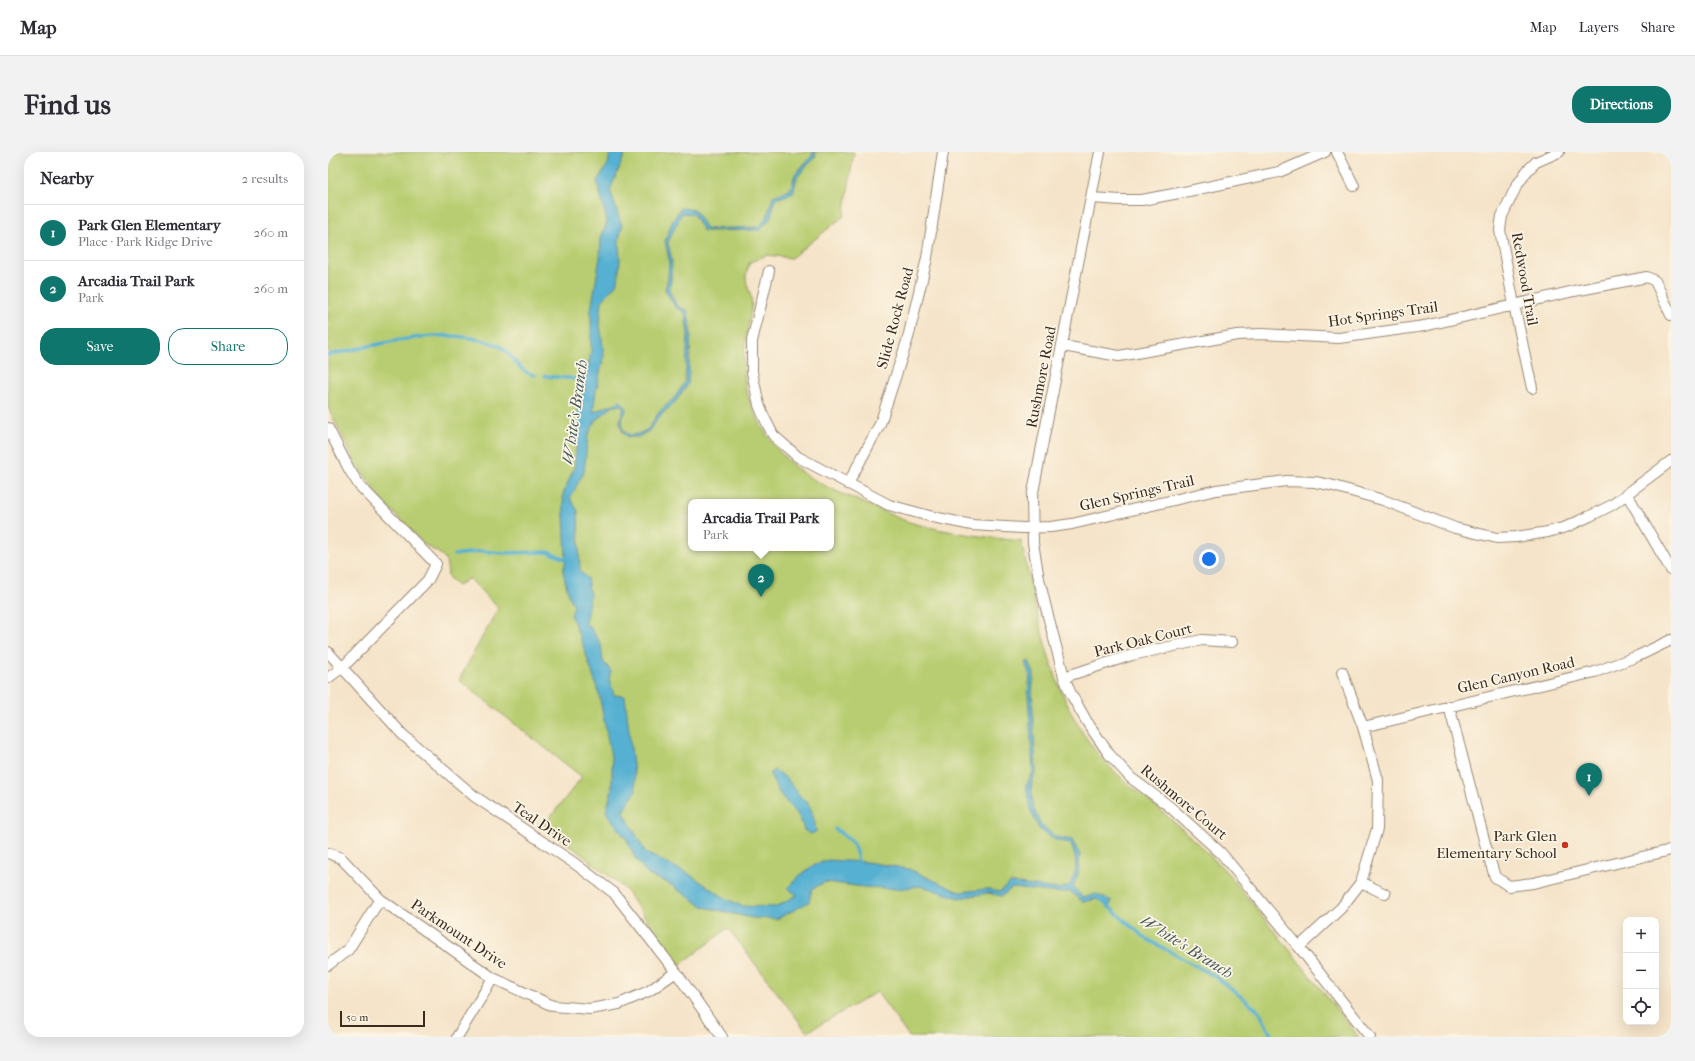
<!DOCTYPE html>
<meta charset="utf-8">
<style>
:root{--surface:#fff;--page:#f2f2f3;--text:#2b2b33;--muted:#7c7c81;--line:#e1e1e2;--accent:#0f766e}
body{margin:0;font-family:"IM FELL French Canon",serif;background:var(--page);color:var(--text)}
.controls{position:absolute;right:12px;bottom:12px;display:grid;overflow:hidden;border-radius:8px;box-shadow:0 4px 16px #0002}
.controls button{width:36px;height:36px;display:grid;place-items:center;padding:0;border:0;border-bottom:1px solid var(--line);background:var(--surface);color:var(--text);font:20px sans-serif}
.scale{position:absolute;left:12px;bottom:10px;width:85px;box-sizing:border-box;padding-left:4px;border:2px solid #3b2a1e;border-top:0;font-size:11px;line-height:14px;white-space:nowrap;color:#3b2a1e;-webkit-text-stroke:3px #fcf5e5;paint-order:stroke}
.you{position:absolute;left:881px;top:407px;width:14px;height:14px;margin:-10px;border:3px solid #fff;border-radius:50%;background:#1a73e8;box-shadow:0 0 0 6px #1a73e833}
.badge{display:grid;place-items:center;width:26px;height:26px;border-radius:50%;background:var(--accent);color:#fff;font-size:13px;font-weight:700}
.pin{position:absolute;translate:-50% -33px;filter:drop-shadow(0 1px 2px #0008)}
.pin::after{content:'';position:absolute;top:21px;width:14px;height:12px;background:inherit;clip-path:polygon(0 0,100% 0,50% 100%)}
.popup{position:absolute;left:360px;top:347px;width:146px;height:52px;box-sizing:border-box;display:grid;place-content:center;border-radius:8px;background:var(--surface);filter:drop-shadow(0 1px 3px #0005);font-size:13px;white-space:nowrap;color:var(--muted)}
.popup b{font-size:15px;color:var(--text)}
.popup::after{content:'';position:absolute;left:50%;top:100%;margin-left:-8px;border:8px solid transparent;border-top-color:var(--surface)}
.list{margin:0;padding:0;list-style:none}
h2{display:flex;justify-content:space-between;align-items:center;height:52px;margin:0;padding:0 16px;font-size:17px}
h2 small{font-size:13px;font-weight:400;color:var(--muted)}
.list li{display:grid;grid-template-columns:26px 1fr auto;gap:12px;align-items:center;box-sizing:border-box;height:56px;padding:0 16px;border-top:1px solid var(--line)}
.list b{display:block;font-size:15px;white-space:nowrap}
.list p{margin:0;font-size:13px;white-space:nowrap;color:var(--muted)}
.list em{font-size:13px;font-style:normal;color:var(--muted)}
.actions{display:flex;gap:8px;padding:12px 16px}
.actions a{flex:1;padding:9px 0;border:1px solid var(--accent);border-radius:16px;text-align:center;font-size:14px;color:var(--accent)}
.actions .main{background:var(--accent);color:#fff}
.icon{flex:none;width:22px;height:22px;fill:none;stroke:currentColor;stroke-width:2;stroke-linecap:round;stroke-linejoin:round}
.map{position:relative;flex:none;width:1343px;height:885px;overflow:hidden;border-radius:16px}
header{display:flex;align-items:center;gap:24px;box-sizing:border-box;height:56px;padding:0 20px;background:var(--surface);border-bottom:1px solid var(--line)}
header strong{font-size:19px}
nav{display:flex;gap:22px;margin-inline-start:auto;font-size:14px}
.intro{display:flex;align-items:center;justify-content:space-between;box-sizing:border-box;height:96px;padding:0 24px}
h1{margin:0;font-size:28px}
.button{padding:10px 18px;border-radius:16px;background:var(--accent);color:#fff;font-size:14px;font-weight:700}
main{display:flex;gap:24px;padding:0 24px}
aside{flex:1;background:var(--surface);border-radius:16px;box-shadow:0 4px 16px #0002}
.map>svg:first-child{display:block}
</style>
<header>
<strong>Map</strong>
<nav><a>Map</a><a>Layers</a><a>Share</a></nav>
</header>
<div class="intro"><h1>Find us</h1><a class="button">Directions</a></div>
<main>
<aside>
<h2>Nearby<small>2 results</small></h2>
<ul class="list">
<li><span class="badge">1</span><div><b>Park Glen Elementary</b><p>Place · Park Ridge Drive</p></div><em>260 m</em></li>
<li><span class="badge">2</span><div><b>Arcadia Trail Park</b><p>Park</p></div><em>260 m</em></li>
</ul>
<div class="actions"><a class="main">Save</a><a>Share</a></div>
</aside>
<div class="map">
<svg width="1343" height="885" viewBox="0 0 1343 885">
<rect width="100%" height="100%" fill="#fcf5e5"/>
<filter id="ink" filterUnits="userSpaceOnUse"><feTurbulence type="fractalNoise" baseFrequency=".025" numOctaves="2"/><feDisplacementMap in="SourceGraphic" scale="8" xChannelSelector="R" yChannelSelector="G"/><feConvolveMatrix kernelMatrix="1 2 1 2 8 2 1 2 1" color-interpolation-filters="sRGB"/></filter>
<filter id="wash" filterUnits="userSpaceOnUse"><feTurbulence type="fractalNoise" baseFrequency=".012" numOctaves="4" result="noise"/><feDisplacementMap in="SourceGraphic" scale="16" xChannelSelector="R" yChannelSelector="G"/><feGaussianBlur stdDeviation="0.9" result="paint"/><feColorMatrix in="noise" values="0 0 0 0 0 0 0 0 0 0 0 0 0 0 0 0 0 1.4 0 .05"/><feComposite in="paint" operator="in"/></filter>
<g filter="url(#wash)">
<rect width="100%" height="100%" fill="#f5e4c9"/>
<!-- green -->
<path fill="#b8cd71" stroke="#7a7c48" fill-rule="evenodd" d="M0 0H526L516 64 463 106 439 103 422 110C411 134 427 137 423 159 419 183 413 206 417 231 422 262 447 301 472 319 493 334 518 343 540 353 556 359 572 368 588 372 623 381 657 385 693 389 711 468 724 559 785 618 797 630 811 640 824 651 852 675 879 699 904 726L1031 885H581L549 840 479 880 400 776 352 813 296 736 216 673 254 625 131 528 170 456 141 426 130 434 120 425C119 397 111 405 94 390L58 353 28 312 0 255ZM363 350H503V396H363Z"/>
<!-- water -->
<path fill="#54b0d2" stroke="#486d78" d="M282 0H298L282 38 294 74 291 89 292 108 290 130 274 149 272 171 276 203 268 239 265 260 293 249 299 256 294 268 295 278 301 283 310 282 320 277 331 260 347 245 357 230 360 182 357 161 347 155 337 138 340 126 341 108 337 89 344 70 353 56 367 58 378 77 431 75 439 65 445 44 462 38 467 22 484 4 485 0H488L487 5 469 25 465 41 448 47 442 67 432 78 375 79 365 62 354 61 340 90 344 109 343 127 341 138 349 154 360 159 363 183 360 232 348 249 333 263 321 279 310 285H299C289 275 292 267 296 255L292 253 284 255 268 268 260 283 256 320 242 346 250 359 252 419 259 426 262 444 257 471 263 476 273 492 275 509 283 519 281 527 286 543 297 544 308 639 295 659 318 701 361 722 394 744 413 754 448 755 469 743 459 736 471 724 487 712 500 708 539 710 581 717 631 740 659 737 672 740 682 731 731 737 741 734C750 718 750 708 742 691L729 689 711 677 702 657 698 634 705 620 700 542 702 523 697 511 701 509 706 522 704 540 708 619 703 633 705 655 713 673 728 685 744 688 752 703 750 722 745 735 755 746 768 742 784 749 782 753 768 747 755 750 742 739 733 741 684 736 674 744 660 741 631 746 593 734 570 737 536 735 497 730 484 737 481 750 449 767 424 766 376 755 338 730 320 723 307 706 299 688 278 660 284 637V610L271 542 256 496 243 463 246 454 241 444 235 420 238 407 235 342 246 316 250 279 249 255 254 243 263 200V158L272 105 273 86 279 70 269 29 280 12Z
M445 618C458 623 464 633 472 644 474 647 477 648 479 650 485 658 487 671 488 680L482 682 476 678C470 656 461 656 450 639 447 634 445 627 442 622Z"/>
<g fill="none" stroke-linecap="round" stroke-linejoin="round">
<!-- stream -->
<path stroke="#54b0d2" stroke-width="3.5" d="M0 203C55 192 114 172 169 193 182 197 189 221 207 223
M217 224 260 228
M126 403 154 399 175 401 220 400 241 408
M507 677C526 690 527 691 531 714
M772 747 817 786 888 825 931 859 944 885"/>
</g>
</g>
<g filter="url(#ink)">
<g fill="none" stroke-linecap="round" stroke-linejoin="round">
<defs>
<path id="street" d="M772 0 704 345 705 391 711 427 718 456 736 525 743 542 759 570 781 602 803 626 841 654 893 701 971 795 1042 885
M1009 0 1026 34
M764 46 792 48H814L856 40 951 20 997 0
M441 119 424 189V220L431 253 436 265 445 283 470 305 561 353 605 365 644 373 694 376 723 375 744 372 888 338 958 329 987 330 1002 333 1055 348 1127 376 1169 386 1188 385 1220 380 1238 375 1262 364 1284 353 1343 309
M735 194 791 204 909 183 933 182 1011 186 1096 174 1246 139 1319 125 1327 129 1343 163
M1204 236 1186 153 1172 78 1174 64 1188 35 1199 19 1208 10 1231 0
M0 276 21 317 31 333 108 412 100 428 15 515 0 526
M520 332 552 272 580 186 599 106 615 0
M1299 342 1343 418
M0 500 75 583 146 644 246 711 286 741 348 820 394 885
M736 525 804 503 874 488 904 490
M1121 554 1159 699 1167 725 1181 734 1205 731 1343 698
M1035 575 1267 520 1310 504 1343 488
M0 701 13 706 52 747 165 826 225 854 262 857 291 852 321 839 348 820
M1033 730 1057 742
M971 795 1013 756 1033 730 1049 677 1050 628 1035 575 1014 520
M0 813 20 798 52 747
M129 885 165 826"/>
</defs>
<!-- street casing -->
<use href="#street" stroke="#988774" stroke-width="12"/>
<!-- street -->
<use href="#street" stroke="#fff" stroke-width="10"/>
</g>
</g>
<!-- markers -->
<circle fill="#c8321e" stroke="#fcf5e5" stroke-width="1.5" cx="1237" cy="693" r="4"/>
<g text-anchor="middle" stroke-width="3.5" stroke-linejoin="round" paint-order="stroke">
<!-- street labels -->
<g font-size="15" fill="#3b2a1e" stroke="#fcf5e5">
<text transform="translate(1197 127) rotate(80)" y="5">Redwood Trail</text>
<text transform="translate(1055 162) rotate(-8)" y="5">Hot Springs Trail</text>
<text transform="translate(567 166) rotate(-75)" y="5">Slide Rock Road</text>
<text transform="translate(713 225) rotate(-79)" y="5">Rushmore Road</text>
<text transform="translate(809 341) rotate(-13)" y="5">Glen Springs Trail</text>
<text transform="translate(815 488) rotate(-14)" y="5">Park Oak Court</text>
<text transform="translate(1188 523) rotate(-13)" y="5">Glen Canyon Road</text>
<text transform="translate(856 650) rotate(40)" y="5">Rushmore Court</text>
<text transform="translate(214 672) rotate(34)" y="5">Teal Drive</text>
<text transform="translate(131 782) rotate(34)" y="5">Parkmount Drive</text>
</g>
<!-- poi labels -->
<g font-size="15" fill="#3b2a1e" stroke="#fcf5e5" text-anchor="end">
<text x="1229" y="689">Park Glen<tspan x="1229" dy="17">Elementary School</tspan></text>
</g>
<!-- water labels -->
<g font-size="16" font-style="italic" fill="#44595d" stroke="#fcf5e5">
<text transform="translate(246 260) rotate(-82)" y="6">White's Branch</text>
<text transform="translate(859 794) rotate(32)" y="6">White's Branch</text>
</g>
</g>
</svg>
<div class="controls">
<button>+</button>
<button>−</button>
<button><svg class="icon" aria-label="locate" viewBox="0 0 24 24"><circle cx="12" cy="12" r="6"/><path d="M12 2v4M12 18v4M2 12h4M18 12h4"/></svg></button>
</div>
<div class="scale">50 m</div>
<div class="you"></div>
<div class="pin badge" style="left:1261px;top:644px">1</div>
<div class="pin badge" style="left:433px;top:445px">2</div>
<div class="popup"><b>Arcadia Trail Park</b>Park</div>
</div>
</main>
